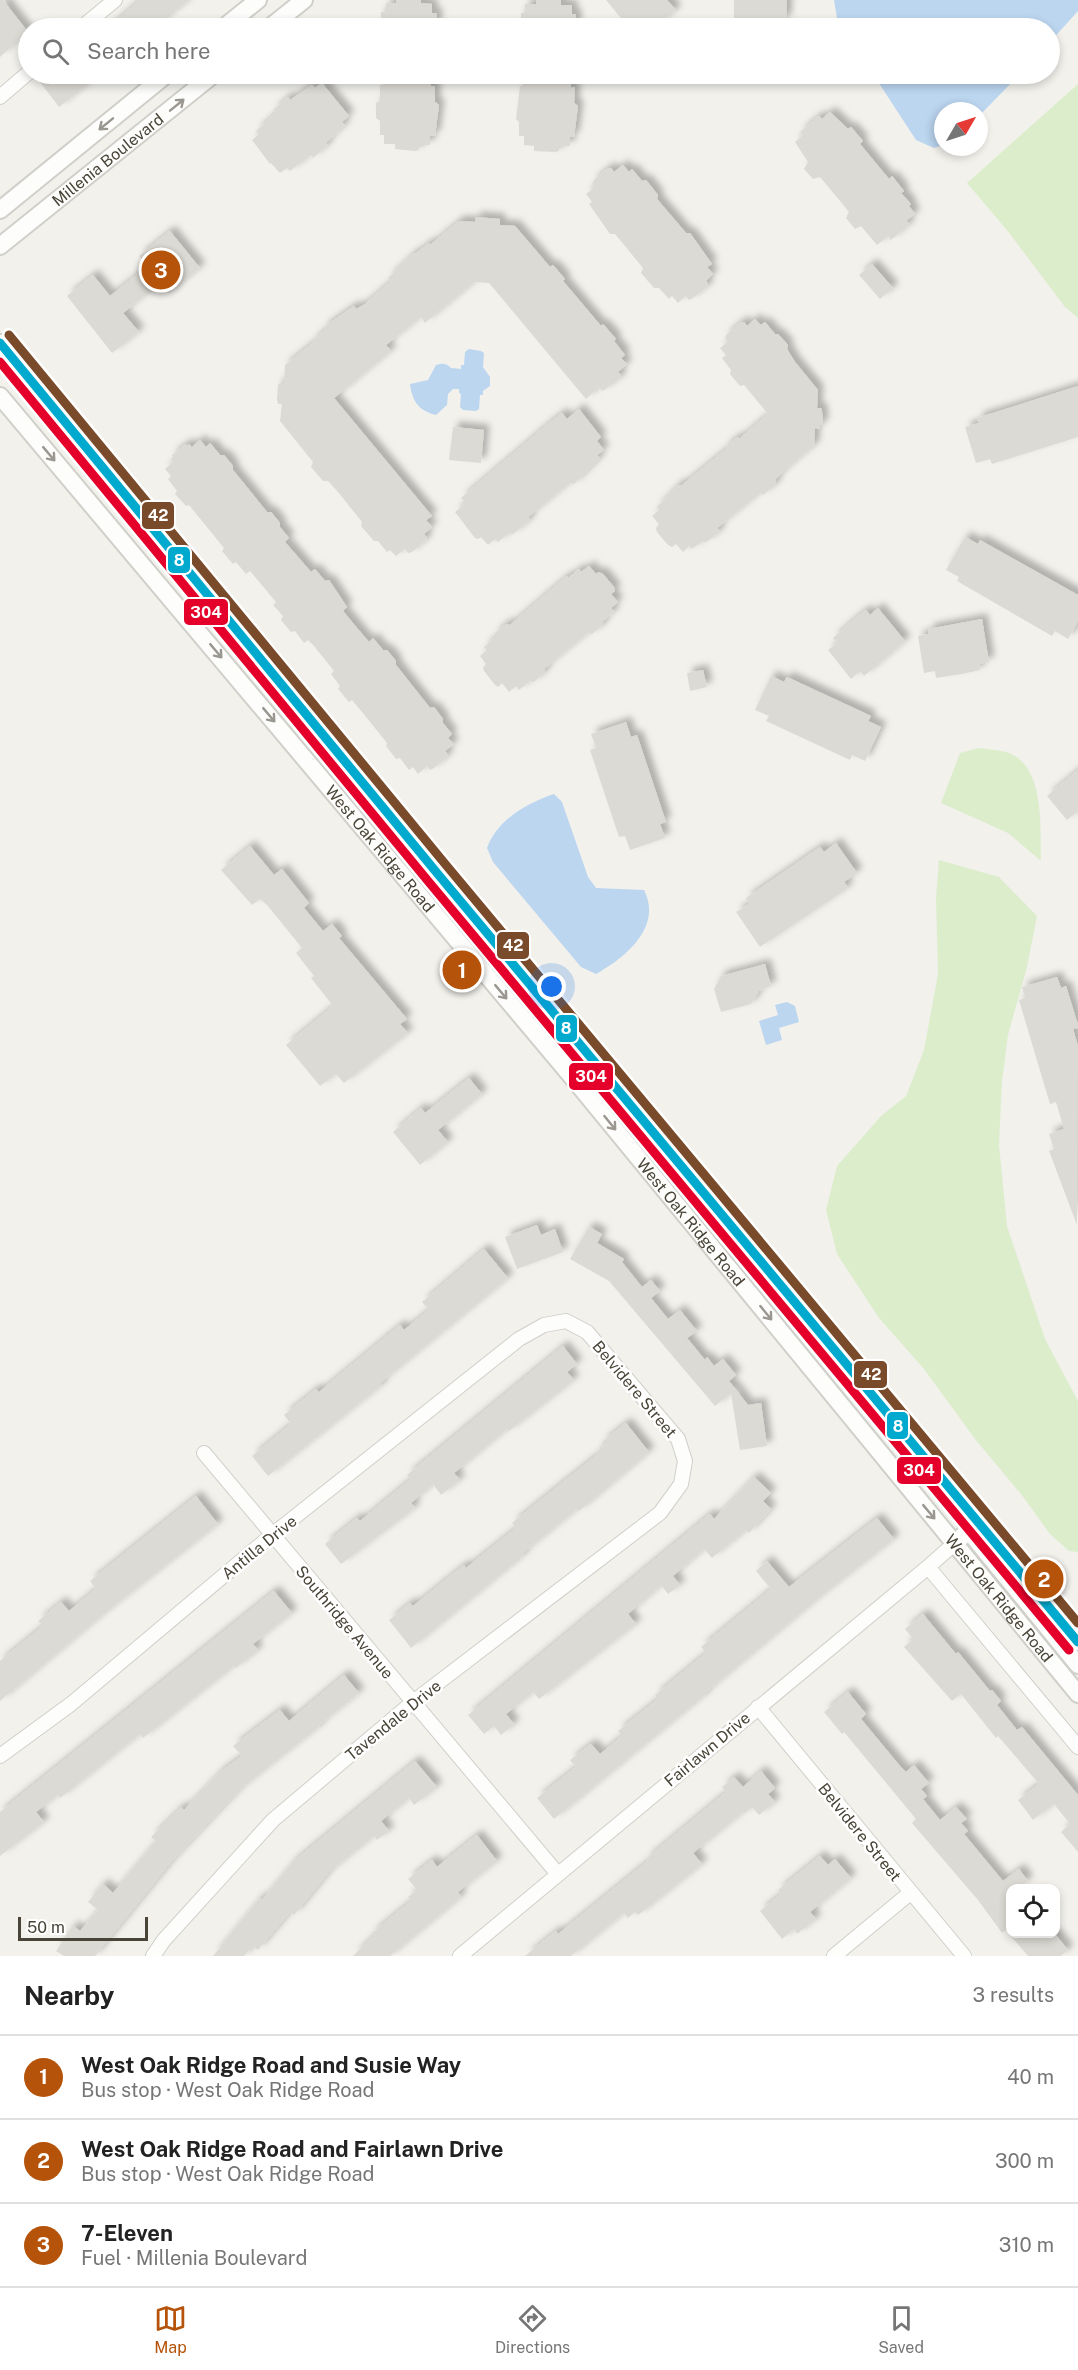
<!DOCTYPE html>
<meta charset="utf-8">
<style>
:root{--surface:#fff;--page:#f6f6f6;--text:#222;--muted:#767676;--line:#e0e0e0;--accent:#b45309}
body{margin:0;font-family:"Public Sans",sans-serif;background:var(--page);color:var(--text)}
.controls{position:absolute;right:18px;bottom:18px;display:grid;overflow:hidden;border-radius:12px;box-shadow:0 3px 9px #0003}
.controls button{width:54px;height:54px;display:grid;place-items:center;padding:0;border:0;border-bottom:2px solid var(--line);background:var(--surface);color:var(--text);font:30px sans-serif}
.compass{position:absolute;left:934px;top:102px;width:54px;height:54px;border-radius:50%;background:var(--surface);box-shadow:0 3px 9px #0003;rotate:51deg}
.scale{position:absolute;left:18px;bottom:15px;width:130px;box-sizing:border-box;padding-left:6px;border:3px solid #494437;border-top:0;font-size:16px;line-height:21px;white-space:nowrap;color:#494437;-webkit-text-stroke:4px #fff;paint-order:stroke}
.you{position:absolute;left:552px;top:987px;width:21px;height:21px;margin:-15px;border:4px solid #fff;border-radius:50%;background:#1a73e8;box-shadow:0 0 0 9px #1a73e833}
.badge{display:grid;place-items:center;width:39px;height:39px;border-radius:50%;background:var(--accent);color:#fff;font-size:20px;font-weight:700}
.pin{position:absolute;translate:-50% -50%;border:3px solid #fff;box-shadow:0 2px 6px #0006}
.list{margin:0;padding:0;list-style:none}
h2{display:flex;justify-content:space-between;align-items:center;height:78px;margin:0;padding:0 24px;font-size:26px}
h2 small{font-size:20px;font-weight:400;color:var(--muted)}
.list li{display:grid;grid-template-columns:39px 1fr auto;gap:18px;align-items:center;box-sizing:border-box;height:84px;padding:0 24px;border-top:2px solid var(--line)}
.list b{display:block;font-size:22px;white-space:nowrap}
.list p{margin:0;font-size:20px;white-space:nowrap;color:var(--muted)}
.list em{font-size:20px;font-style:normal;color:var(--muted)}
.icon{flex:none;width:33px;height:33px;fill:none;stroke:currentColor;stroke-width:2;stroke-linecap:round;stroke-linejoin:round}
.map{position:relative;flex:none;width:1078px;height:1956px;overflow:hidden}
.search{position:absolute;background:var(--surface);box-shadow:0 3px 9px #0003;left:18px;right:18px;top:18px;height:66px;display:flex;align-items:center;gap:15px;box-sizing:border-box;padding:0 21px;border-radius:33px;color:var(--muted);font-size:22px}
.sheet{height:330px;background:var(--surface)}
nav{display:flex;justify-content:space-around;align-items:center;box-sizing:border-box;height:84px;border-top:2px solid var(--line);background:var(--surface);font-size:16px;color:var(--muted)}
nav a{display:grid;justify-items:center;gap:3px}
nav .on{color:var(--accent)}
.map>svg:first-child{display:block}
</style>
<div class="map">
<svg width="1078" height="1956" viewBox="0 0 1078 1956">
<defs>
<filter id="shadow"><feDropShadow dx="5.5" dy="-5.5" stdDeviation="3" flood-color="#0004"/></filter>
</defs>
<rect width="100%" height="100%" fill="#f2f1ec"/>
<!-- green -->
<path fill="#dcedcc" d="M1078 84V318L1065 307 1006 229 967 183Z
M978 748C987 749 998 750 1006 752 1046 764 1040 829 1041 861L1008 833 941 803 960 753Z
M939 860 999 877 1037 916 1027 967 1008 1035 1002 1081 999 1145 1007 1226 1045 1339 1078 1401V1552L1069 1551 1050 1534 1021 1494 975 1439 924 1369 879 1318 837 1254 826 1210 837 1166 881 1116 906 1096 924 1050 938 974 936 898Z"/>
<!-- water -->
<path fill="#bcd6f0" d="M834 0H1078V11L1050 42V28H844L837 18Z
M873 74H1020L979 116V111H943V145L934 148 916 140Z
M469 349 481 351 484 353 483 367 490 377V386L483 391V395H480L479 409 476 411 463 410 460 407 461 394 459 393V389H453L448 394 447 405 436 415C419 411 412 401 410 384L428 380 436 365C443 363 446 363 451 368L461 369V365H464L465 352Z
M554 794 562 802 588 877 596 888 644 890C663 927 625 958 596 974L581 967 493 862 487 848C497 820 527 803 554 794Z
M787 1002 795 1006 799 1022 779 1028 782 1040 766 1045 759 1021 778 1015 775 1005Z"/>
<!-- building -->
<path fill="#dcdad4" filter="url(#shadow)" d="M0 0H3L28 32 0 57Z
M140 0H189L154 28H108Z
M396 0H421V3L432 4V13H437L436 28H381V12H386V3H396Z
M536 0H561V5H572V14H576V28H521V13H525V4H536Z
M606 0H667L676 10 654 28H629Z
M734 0H787L786 20H781V28H738V18H734Z
M50 74H101L59 107 40 82Z
M395 74H420V78H431V86H435V102L439 105 435 136H430V145H419V150L415 151 395 149V144H384V135H380V121L376 118V103L380 101V85H385V77H395Z
M535 74H560V79H571V88L575 87 574 103 578 106 574 137H570V146H559V151L555 152 534 151V146L524 145V136H519V122L516 119 520 86H525V78H535Z
M322 83 349 116 342 122 345 125 326 143 328 145 313 158 311 155 290 171 287 168 280 173 271 163 270 164 252 140 259 134 256 131 276 113 273 110 288 97 290 100 312 85 315 88Z
M830 112 848 129 851 127 863 141 860 144 889 179 892 176 904 191 901 193 911 204 909 206 915 214 906 221 910 224 891 240 888 236 877 245 861 226 855 229 846 218 849 212 840 201 820 177 813 179 804 169 808 162 795 142 803 135 800 132 819 116 822 119Z
M623 165 629 172 632 169 642 181 646 180 658 195 657 199 686 233H690L712 264 707 267 713 274 706 281 708 284 707 287 693 298 689 300 686 296 678 303 672 296 669 299 659 288H654L641 273 643 268 615 234H610L589 204 592 202 586 194 595 187 592 184 594 180 607 169 611 168 614 172Z
M475 217 500 219V225L515 226 550 267 553 265 565 279 563 281 601 326 603 324 616 339 614 341 625 355 621 358 627 364 618 372 621 375 620 378 606 389 602 391 599 387 586 399 489 283 474 282 425 323 421 317 386 345 391 351 334 398 432 516 426 520 432 527 424 534 427 538 425 541 412 552 408 553 405 549 396 556 390 550 387 552 378 541H374L361 526 362 522 338 492 328 481H323L311 467 313 462 280 421 282 404H278L277 400 278 385 280 383H284L285 365 314 342 313 340 324 331V327L354 306 356 309 365 304 391 281 388 278 414 253 415 254 429 243 430 245 459 221 475 222Z
M170 231 200 268 169 293 161 282 123 313 139 332 112 353 67 296 93 275 110 296 148 266 139 256Z
M872 264 893 288 880 299 859 275Z
M755 319 761 325 765 322 775 334H778L788 345 787 349 795 362 818 390 817 408H821L822 411 823 425 820 424 819 429 815 428 814 446 785 470 775 480 776 484 763 495 760 493 717 528 720 531 708 541 705 542 703 541 692 549 689 546 683 552 676 544 672 547 668 545 657 532 656 528 659 524 652 516 659 510 657 507 678 485H682L725 450V447L738 437 739 439 768 414 744 385 740 386 730 374 731 370 722 358 726 355 720 348 728 342 725 338 727 334 740 323 744 322 747 326Z
M1078 386V437L992 464 990 459 976 463 965 427 979 423 977 418Z
M579 409 601 437 597 441 604 450 597 455 600 458 574 484 570 483 528 517 530 519 528 522 513 534 509 533 498 542 495 539 488 545 481 537 478 539 475 538 455 512 466 503 461 498 548 424 562 413 567 419Z
M453 427 484 430 481 463 449 460Z
M200 440 206 447 210 443 220 455H224L233 466V470L267 512H271L280 523V527L289 538 285 542 311 572 315 569 325 581 329 580 347 607 343 611 357 628 369 642 373 638 383 650H387L396 661V665L430 708 434 707 443 719V723L452 734 448 738 454 744 445 751 448 755 446 758 434 768 430 770 427 766 418 774 413 767 409 770 400 758 396 759 386 746 387 743 362 712 352 700 349 702 338 689 340 686 331 674 334 671 314 646 308 640 304 643 295 631 291 632 281 620 283 616 273 605 276 602 250 571 246 574 236 562 233 564 222 551 224 548 189 505 186 506 175 494 177 491 168 479 171 476 165 469 173 462 171 459 173 457 172 455 186 444 187 446 189 444 192 447Z
M965 537 978 544 980 540 1078 595V621L1068 639 1055 631 1052 636 957 581 959 577 946 570Z
M589 566 596 574 599 572 603 574 614 587 615 591 611 594 618 602 611 608 614 612 603 621V625L592 634 588 633 545 668V672L534 682 530 681 519 690 516 686 509 692 502 683 498 687 495 685 484 671 483 668 486 664 480 656 487 650 484 647 495 638V633L506 624 510 625 567 576 568 578 579 569 581 572Z
M878 608 905 641 864 676 860 671 851 679 828 650 837 643 833 638 852 621 866 610 870 615Z
M982 619 989 662 979 664 980 670 962 674 936 678 935 671 924 673 918 636 929 634 928 629Z
M703 670 707 687 690 691 687 673Z
M771 676 784 682 787 677 871 716 868 721 881 727 865 761 852 755 850 760 766 721 769 716 755 710Z
M626 722 631 737 637 735 666 822 660 824 665 838 630 850 625 836 619 837 590 750 596 748 591 734Z
M1078 770V811L1067 820 1047 796Z
M836 843 857 873 844 882 848 888 760 947 736 912 749 904 746 898 820 847 824 852Z
M250 846 274 875 282 869 309 903 304 908 323 931 332 924 342 936 339 938 407 1019 400 1024 408 1033 344 1083 336 1074 320 1086 286 1045 333 1006 311 978 314 976 296 953 302 948 267 905 260 899 252 905 221 870Z
M765 964 771 986 759 991 751 1004 721 1012 714 989 721 976Z
M1057 977 1061 988 1066 986 1078 1025V1028L1073 1029 1078 1046 1077 1225 1049 1151 1054 1149 1049 1134 1064 1129 1056 1102 1050 1104 1019 1000 1025 998 1022 987Z
M469 1078 482 1094 438 1130 448 1142 420 1165 393 1132 421 1108 425 1113Z
M537 1225 541 1235 555 1229 563 1252 517 1269 505 1237Z
M589 1227 602 1234 597 1243 624 1259 622 1262 642 1287 651 1280 660 1291 651 1298 668 1319 680 1310 697 1331 687 1338 705 1360 707 1357 714 1366 723 1359 736 1375 729 1381 748 1405 761 1403 767 1446 740 1450 731 1393 715 1406 609 1281 570 1259Z
M484 1249 508 1278 380 1383 382 1385 268 1476 252 1456 291 1424 284 1415 316 1389 319 1392 400 1325 404 1330 429 1310 422 1302Z
M563 1346 577 1364 567 1372 574 1380 509 1431 507 1429 454 1473 460 1480 441 1495 433 1484 411 1503 415 1508 341 1564 325 1544 357 1518 360 1521 411 1479 407 1475Z
M626 1423 649 1452 579 1511 577 1509 522 1554 524 1555 411 1648 389 1620 410 1603 413 1606 464 1565 466 1568 516 1528 512 1523 598 1454 596 1452 605 1445 602 1442Z
M754 1477 771 1493 763 1501 771 1509 749 1533 746 1530 712 1558 704 1549 673 1576 680 1585 668 1594 661 1585 628 1614 636 1624 539 1699 533 1692 506 1714 514 1724 501 1735 494 1726 484 1734 468 1715 710 1514 714 1519Z
M196 1496 218 1524 101 1616 0 1701V1661L43 1626 38 1621 61 1602 69 1611 96 1589 90 1581Z
M877 1518 894 1539 816 1600 705 1693 706 1694 554 1819 537 1798 576 1767 570 1760 591 1744 600 1754 622 1736 618 1731 658 1699 655 1695 706 1653 701 1647 771 1589 756 1571 767 1561 789 1587Z
M274 1591 292 1613 253 1644 258 1650 236 1668 234 1666 143 1738 140 1734 60 1798 58 1795 36 1812 44 1822 0 1856V1812Z
M923 1614 956 1654 958 1652 990 1691 992 1690 1001 1701 997 1705 1017 1730 1022 1727 1078 1795V1852L1061 1832 1070 1824 1054 1804 1033 1820 1018 1800 1039 1784 998 1736 996 1738 961 1694 952 1701 904 1647 913 1639 905 1629Z
M344 1675 359 1693 319 1725 320 1726 239 1790 171 1862 95 1956H64L56 1951 73 1926 80 1931 98 1910 88 1902 103 1884 113 1893 156 1841 151 1837 181 1807 184 1810 220 1772 242 1756 233 1746 280 1710 289 1721Z
M848 1692 866 1714 861 1719 900 1766 906 1772 914 1765 929 1783 921 1789 927 1796 923 1799 940 1820 956 1807 967 1819 961 1823 968 1831 964 1834 1003 1881 1019 1869 1028 1881 1018 1888H1011V1927L1002 1933 978 1900 912 1823 916 1819 844 1732 842 1734 824 1712Z
M415 1761 437 1787 414 1805 409 1798 381 1821 389 1831 377 1840 374 1836 329 1872 294 1915 290 1912 258 1950 253 1946 244 1956H213L260 1898 262 1900 293 1862Z
M761 1771 775 1788 768 1794 775 1802 759 1815 752 1807 744 1814 743 1812 693 1853 702 1864 671 1889 638 1915 635 1912 628 1918 624 1913 571 1956H525L556 1931 558 1934 648 1861 646 1859 726 1792 722 1787 734 1777 743 1787Z
M477 1835 497 1861 458 1892 461 1897 390 1956H353L374 1935 372 1933 411 1901 408 1897 417 1890 408 1879 432 1860 437 1867Z
M820 1856 828 1865 835 1859 851 1878 810 1912 816 1919 797 1934 794 1929 782 1939 760 1911 781 1894 778 1890Z
M1009 1934H1055L1068 1950 1061 1956H1028Z"/>
<g fill="none" stroke-linecap="round" stroke-linejoin="round">
<defs>
<path id="minor" d="M81 28 115 0
M0 97 28 73
M204 1453 557 1873
M928 1567 1078 1747
M758 1707 964 1956
M0 1756 71 1704 272 1535 519 1339 544 1325 566 1321 587 1332 678 1439 685 1461 681 1484 660 1513 413 1702 273 1820 164 1940 153 1956
M460 1956 928 1567 955 1543
M834 1956 910 1893"/>
<g id="tertiary">
<path d="M223 28 258 0"/>
<path d="M269 28 304 0"/>
<path d="M0 210 167 74"/>
<path id="s1" d="M0 246 214 74"/>
<path d="M0 343 437 873 1078 1642"/>
<path id="s2" d="M0 396 573 1078 1078 1694"/>
<path d="M955 1543 966 1533 972 1535 1078 1665"/>
</g>
</defs>
<!-- minor casing -->
<use href="#minor" stroke="#d0cfc9" stroke-width="16"/>
<!-- tertiary casing -->
<use href="#tertiary" stroke="#d0cfc9" stroke-width="20"/>
<!-- minor -->
<use href="#minor" stroke="#fdfdfc" stroke-width="14"/>
<!-- tertiary -->
<use href="#tertiary" stroke="#fdfdfc" stroke-width="16"/>
<defs>
<path id="bus-1" d="M0 343 437 873 1078 1642"/>
<path id="bus-2" d="M0 362 428 881 1069 1650"/>
<path id="bus-3" d="M9 335 446 865 1078 1623"/>
</defs>
<!-- bus-1 casing -->
<use href="#bus-1" stroke="#fff" stroke-width="14"/>
<!-- bus-2 casing -->
<use href="#bus-2" stroke="#fff" stroke-width="14"/>
<!-- bus-3 casing -->
<use href="#bus-3" stroke="#fff" stroke-width="14"/>
<!-- bus-1 -->
<use href="#bus-1" stroke="#00a9ce" stroke-width="9"/>
<!-- bus-2 -->
<use href="#bus-2" stroke="#e4002b" stroke-width="9"/>
<!-- bus-3 -->
<use href="#bus-3" stroke="#7a4b2a" stroke-width="9"/>
</g>
<!-- one-way arrows -->
<defs><path id="oneway-shaft" d="M-6 0H5M1.5-3L5.5 0L1.5 3" fill="none" stroke-width="1.6" stroke-linecap="round" stroke-linejoin="round" transform="scale(1.5)"/></defs>
<g stroke="#9a9790">
<use href="#oneway-shaft" transform="translate(177 105) rotate(-39)"/>
<use href="#oneway-shaft" transform="translate(106 124) rotate(141)"/>
<use href="#oneway-shaft" transform="translate(49 454) rotate(50)"/>
<use href="#oneway-shaft" transform="translate(216 651) rotate(50)"/>
<use href="#oneway-shaft" transform="translate(269 715) rotate(50)"/>
<use href="#oneway-shaft" transform="translate(501 992) rotate(50)"/>
<use href="#oneway-shaft" transform="translate(610 1123) rotate(51)"/>
<use href="#oneway-shaft" transform="translate(766 1313) rotate(51)"/>
<use href="#oneway-shaft" transform="translate(929 1512) rotate(50)"/>
</g>
<g text-anchor="middle" stroke-width="5" stroke-linejoin="round" paint-order="stroke">
<!-- street labels -->
<g font-size="16" fill="#494437" stroke="#fff">
<text dy="6" stroke="none"><textPath href="#s1" startOffset="138">Millenia Boulevard</textPath></text>
<text dy="6" stroke="none"><textPath href="#s2" startOffset="591">West Oak Ridge Road</textPath></text>
<text dy="6" stroke="none"><textPath href="#s2" startOffset="1077">West Oak Ridge Road</textPath></text>
<text transform="translate(635 1389) rotate(50)" y="6">Belvidere Street</text>
<text transform="translate(259 1547) rotate(-39)" y="6">Antilla Drive</text>
<text dy="6" stroke="none"><textPath href="#s2" startOffset="1563">West Oak Ridge Road</textPath></text>
<text transform="translate(345 1622) rotate(50)" y="6">Southridge Avenue</text>
<text transform="translate(393 1720) rotate(-39)" y="6">Tavendale Drive</text>
<text transform="translate(707 1749) rotate(-40)" y="6">Fairlawn Drive</text>
<text transform="translate(860 1832) rotate(51)" y="6">Belvidere Street</text>
</g>
</g>
<g stroke="#fff" stroke-width="2">
<rect x="141" y="501" width="34" height="29" rx="6" fill="#7a4b2a"/>
<rect x="167" y="546" width="24" height="28" rx="6" fill="#00a9ce"/>
<rect x="183" y="598" width="46" height="28" rx="6" fill="#e4002b"/>
<rect x="496" y="931" width="34" height="29" rx="6" fill="#7a4b2a"/>
<rect x="555" y="1014" width="23" height="29" rx="6" fill="#00a9ce"/>
<rect x="568" y="1062" width="46" height="29" rx="6" fill="#e4002b"/>
<rect x="853" y="1360" width="35" height="29" rx="6" fill="#7a4b2a"/>
<rect x="886" y="1411" width="23" height="29" rx="6" fill="#00a9ce"/>
<rect x="896" y="1456" width="46" height="29" rx="6" fill="#e4002b"/>
</g>
<g font-size="16" text-anchor="middle" font-weight="bold" fill="#fff">
<text x="158" y="521">42</text>
<text x="179" y="566">8</text>
<text x="206" y="618">304</text>
<text x="513" y="951">42</text>
<text x="566" y="1034">8</text>
<text x="591" y="1082">304</text>
<text x="871" y="1380">42</text>
<text x="898" y="1432">8</text>
<text x="919" y="1476">304</text>
</g>
</svg>
<div class="controls">
<button><svg class="icon" aria-label="locate" viewBox="0 0 24 24"><circle cx="12" cy="12" r="6"/><path d="M12 2v4M12 18v4M2 12h4M18 12h4"/></svg></button>
</div>
<svg class="compass" viewBox="-18 -18 36 36"><path d="M0-13l5 13h-10z" fill="#e53935"/><path d="M0 13l5-13h-10z" fill="#767676"/></svg>
<div class="scale">50 m</div>
<div class="you"></div>
<div class="pin badge" style="left:462px;top:970px">1</div>
<div class="pin badge" style="left:1044px;top:1579px">2</div>
<div class="pin badge" style="left:161px;top:270px">3</div>
<div class="search"><svg class="icon" aria-label="search" viewBox="0 0 24 24"><circle cx="10" cy="10" r="6"/><path d="M15 15l6 6"/></svg>Search here</div>
</div>
<section class="sheet">
<h2>Nearby<small>3 results</small></h2>
<ul class="list">
<li><span class="badge">1</span><div><b>West Oak Ridge Road and Susie Way</b><p>Bus stop · West Oak Ridge Road</p></div><em>40 m</em></li>
<li><span class="badge">2</span><div><b>West Oak Ridge Road and Fairlawn Drive</b><p>Bus stop · West Oak Ridge Road</p></div><em>300 m</em></li>
<li><span class="badge">3</span><div><b>7-Eleven</b><p>Fuel · Millenia Boulevard</p></div><em>310 m</em></li>
</ul>
</section>
<nav>
<a class="on"><svg class="icon" aria-label="map" viewBox="0 0 24 24"><path d="M3 6l6-2 6 2 6-2v14l-6 2-6-2-6 2zM9 4v14M15 6v14"/></svg>Map</a>
<a><svg class="icon" aria-label="directions" viewBox="0 0 24 24"><path d="M12 3l9 9-9 9-9-9zM9 14v-3h6M13 9l2 2-2 2"/></svg>Directions</a>
<a><svg class="icon" aria-label="saved" viewBox="0 0 24 24"><path d="M7 4h10v16l-5-4-5 4z"/></svg>Saved</a>
</nav>
